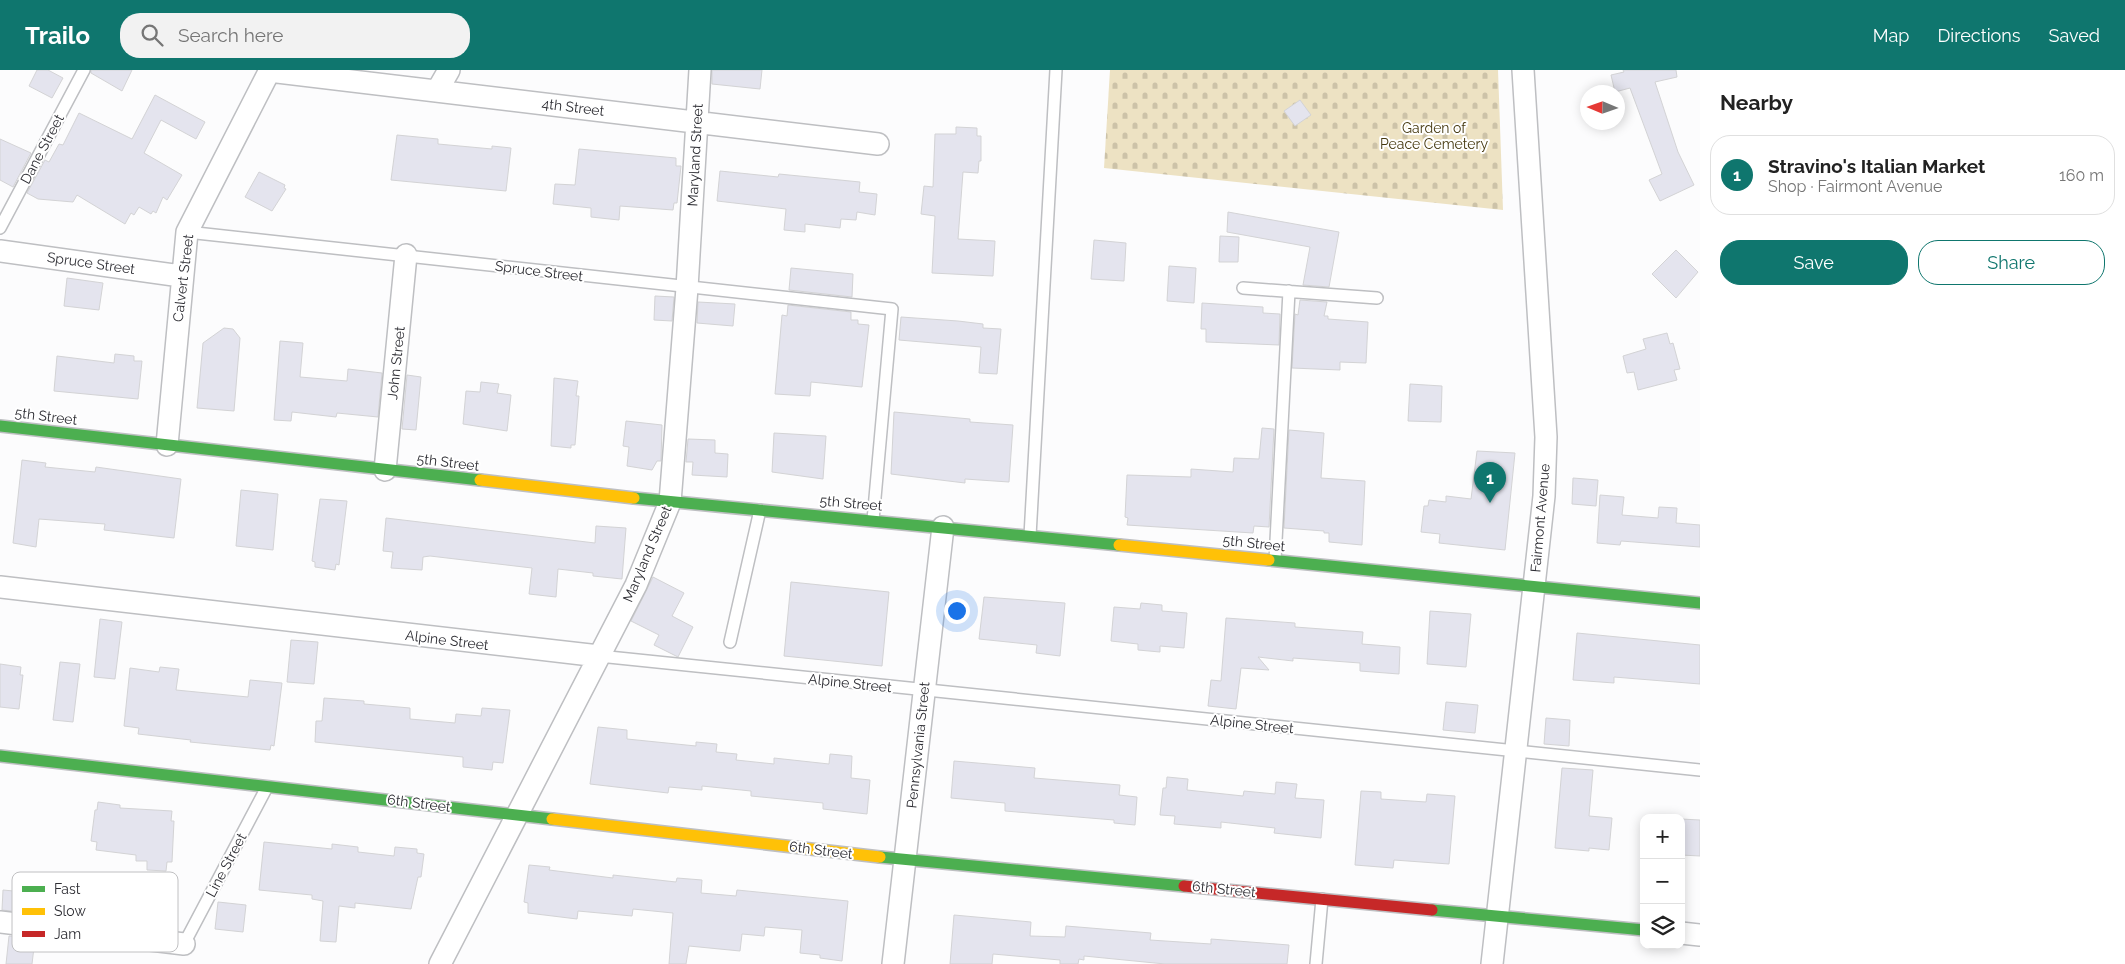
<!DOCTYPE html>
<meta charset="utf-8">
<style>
:root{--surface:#fff;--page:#f2f2f2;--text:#222;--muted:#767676;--line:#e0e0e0;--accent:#0f766e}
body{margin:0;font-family:Raleway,sans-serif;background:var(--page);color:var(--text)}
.controls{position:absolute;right:15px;bottom:15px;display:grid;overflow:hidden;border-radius:10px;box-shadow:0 2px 12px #0003}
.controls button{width:45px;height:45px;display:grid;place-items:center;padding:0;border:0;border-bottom:1px solid var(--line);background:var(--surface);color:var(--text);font:25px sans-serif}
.compass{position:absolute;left:1580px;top:15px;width:45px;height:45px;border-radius:50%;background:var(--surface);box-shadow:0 2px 12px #0003;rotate:272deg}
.you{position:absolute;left:956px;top:540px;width:18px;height:18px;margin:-12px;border:4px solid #fff;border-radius:50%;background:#1a73e8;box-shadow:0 0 0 8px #1a73e833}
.badge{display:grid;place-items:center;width:32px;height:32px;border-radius:50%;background:var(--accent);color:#fff;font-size:16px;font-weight:700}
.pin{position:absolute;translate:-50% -41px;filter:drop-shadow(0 1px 2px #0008)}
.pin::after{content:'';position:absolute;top:26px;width:18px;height:15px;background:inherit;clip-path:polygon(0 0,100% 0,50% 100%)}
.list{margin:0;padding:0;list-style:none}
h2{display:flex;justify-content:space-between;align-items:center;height:65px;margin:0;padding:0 20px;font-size:21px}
h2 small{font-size:16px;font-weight:400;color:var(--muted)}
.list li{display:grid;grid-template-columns:32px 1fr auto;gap:15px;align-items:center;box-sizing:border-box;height:80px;margin:0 10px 10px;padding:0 10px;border:1px solid var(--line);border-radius:20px}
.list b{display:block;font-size:19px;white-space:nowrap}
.list p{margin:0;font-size:16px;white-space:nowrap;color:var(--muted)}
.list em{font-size:16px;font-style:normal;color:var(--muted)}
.actions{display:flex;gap:10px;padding:15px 20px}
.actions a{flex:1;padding:11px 0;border:1px solid var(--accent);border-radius:20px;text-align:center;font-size:18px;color:var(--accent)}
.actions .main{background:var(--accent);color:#fff}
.icon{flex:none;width:28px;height:28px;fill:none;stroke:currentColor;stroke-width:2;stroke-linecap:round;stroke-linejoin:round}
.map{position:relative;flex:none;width:1700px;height:894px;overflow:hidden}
header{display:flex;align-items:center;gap:30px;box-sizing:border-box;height:70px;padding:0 25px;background:var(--accent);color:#fff}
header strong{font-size:24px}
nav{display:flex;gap:28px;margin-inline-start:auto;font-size:18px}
.search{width:350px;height:45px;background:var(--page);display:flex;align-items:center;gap:12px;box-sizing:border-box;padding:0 18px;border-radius:20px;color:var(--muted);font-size:19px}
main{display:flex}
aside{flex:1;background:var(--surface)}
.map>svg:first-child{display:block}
</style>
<header>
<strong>Trailo</strong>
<div class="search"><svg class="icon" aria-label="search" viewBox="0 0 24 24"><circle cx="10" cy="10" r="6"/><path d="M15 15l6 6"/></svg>Search here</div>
<nav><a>Map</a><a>Directions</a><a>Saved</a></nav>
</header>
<main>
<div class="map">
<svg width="1700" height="894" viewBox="0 0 1700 894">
<defs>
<pattern id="cemetery-stones" width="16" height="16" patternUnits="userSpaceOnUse" patternTransform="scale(1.25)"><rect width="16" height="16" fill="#ede2c3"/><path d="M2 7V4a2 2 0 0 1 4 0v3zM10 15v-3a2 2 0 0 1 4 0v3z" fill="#ccc2a8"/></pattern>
</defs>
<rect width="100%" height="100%" fill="#fcfcfd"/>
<!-- cemetery -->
<path fill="url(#cemetery-stones)" d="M1110 0H1498L1503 140 1104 98Z"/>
<!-- building -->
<path fill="#e4e4ee" stroke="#d3d3d5" d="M37 0H48L63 8 52 28 29 16Z
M91 0H132L122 21 91 3Z
M712 0H762L760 19 712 14Z
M1623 0H1676L1677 7 1655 12 1678 82 1694 115 1660 131 1649 110 1662 104 1630 18 1615 22 1611 5 1624 2Z
M155 25 205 52 196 69 161 50 144 83 182 105 167 130 163 127 156 143 153 141 151 144 139 137 134 145 131 143 125 154 77 125 73 132 38 129 27 123 45 90 49 92 59 74 63 75 79 43 132 69Z
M1300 30 1311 45 1295 56 1284 41Z
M956 57 977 58V66H981V91H979L978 103 963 102 958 169 995 171 993 206 932 203 935 146 921 144 924 116 933 117 935 64H956Z
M397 65 438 69V74L492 79V76L511 78 506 121 391 110Z
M0 69 31 83 13 117 0 110Z
M579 79 676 88V96H681L677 133H674L673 140 620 136 619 150 591 147V138L553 134 555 114 575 115Z
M720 101 778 107 779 104 860 112 859 122 877 124 875 145 857 142 856 150 841 149 840 158 805 154V162L784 160 786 139 717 131Z
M259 102 285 115 284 118 286 119 272 141 245 127Z
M1228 142 1339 162 1329 217 1303 215 1310 177 1227 162Z
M1220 166 1239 167 1238 192H1219Z
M1094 170 1126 173 1124 211 1091 209Z
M1676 180 1698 202 1676 228 1652 204Z
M1169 196 1196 198 1194 233 1167 231Z
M791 198 853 204 852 227 789 220Z
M67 208 103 213 99 240 64 236Z
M655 226 674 227 672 251 654 250Z
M1300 230 1327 232 1324 246H1328V249L1368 252 1366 293 1340 292V300L1292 298 1295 244 1298 245Z
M698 232 735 234 733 256 697 253Z
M1202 233 1263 237V243L1280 244 1279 275 1206 272V259H1201Z
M788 235 851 242V250H858V254L869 255 862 317 811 312 810 326 775 324 782 245 787 246Z
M901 247 958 251 983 254V258L1001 259 997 304 979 303 981 277 899 270Z
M224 258 233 259 240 268 234 341 197 338 203 273Z
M1667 263 1670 274 1673 273 1680 299 1674 300 1677 310 1638 320 1634 302 1627 303 1623 286 1646 279 1643 269Z
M280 271 303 273 300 307 347 311 348 299 382 303 378 347 337 343 336 347 292 342 291 351 274 350Z
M115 284 134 286V291H142L138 329 54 321 57 286 114 293Z
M407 305 421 307 416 360 402 359Z
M554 308 578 311 576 326H579L575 375H571V378L551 376Z
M481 312 499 314 497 323 511 325 507 361 463 354 466 321 480 322Z
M1410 314 1442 316 1441 352 1408 351Z
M894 342 970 349V352L1013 355 1009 412 965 409V413L891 404Z
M626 351 662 355 661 391H657L652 400 627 396 629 377 623 376Z
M1262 358 1274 359 1269 457 1254 456 1253 463 1127 455 1128 448 1125 447 1127 405 1191 407V399L1233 402 1234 388 1259 389Z
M1289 360 1324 363 1321 408 1365 411 1362 475 1329 472V463H1324V461L1284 458Z
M774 363 826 366 823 409 772 402Z
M688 369 715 370V383L728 384 727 407 692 405 693 392H686Z
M1477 381 1515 383 1505 480 1439 473 1440 464 1421 462 1424 436H1428L1429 430 1446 432V426L1471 429Z
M22 390 46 393 45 397 95 402 96 397 181 409 174 468 104 460 105 454 39 449 36 477 13 473Z
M1573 408 1598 410 1596 436 1572 434Z
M241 420 278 424 273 480 236 476Z
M1600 425 1624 427 1622 445 1658 448 1659 437 1677 438 1676 453 1700 455V477L1621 471 1620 475 1597 473Z
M320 429 347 431 339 495 336 494 335 500 315 497V492L312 491Z
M386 448 595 473 596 456 626 458 622 509 593 506V503L558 499 556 527 529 524 532 498 430 486 423 487 422 500 391 498 393 482 383 481Z
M653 507 684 523 672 546 693 557 678 587 654 575 659 565 631 551Z
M791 512 889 522 882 596 784 586Z
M984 527 1065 533 1060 586 1036 583 1037 575 979 569Z
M1141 533 1162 535V541L1187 543 1184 578 1160 576V582L1138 580V574L1111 571 1114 537 1140 539Z
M1430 541 1471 544 1466 597 1427 594Z
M1226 548 1295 553V557L1363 562 1362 574 1400 577 1399 604 1360 601V593L1293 588V591L1258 587 1269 600 1241 598 1236 639 1208 636 1211 610 1221 611Z
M100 549 122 552 115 609 94 607Z
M1577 563 1700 575V614L1614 607V613L1573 610Z
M291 570 318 572 314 614 287 612Z
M60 592 80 594 73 652 53 650Z
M0 594 21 597 20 605H23L19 639 0 637Z
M160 597 179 599 176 620 248 627 250 610 282 613 274 676 271 675 270 680 190 672 191 670 138 664 139 658 124 656 130 598 159 602Z
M324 628 364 631V634L410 638V649L455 653 456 644 481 646 482 638 510 640 503 693 493 692 492 700 463 697V687L315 672 316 651H322Z
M1446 632 1478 635 1475 663 1443 660Z
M1546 648 1570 650 1569 676 1544 674Z
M598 657 627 660V669L696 676V672L717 674 716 682 737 684 736 690 774 694V688L829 694 830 684 852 686 851 708 870 710 867 744 823 739V733L751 726V721L702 716V720L669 717 668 723 590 714Z
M954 691 1035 698 1034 708 1120 715 1119 725 1137 727 1135 755 1114 753V750L1005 741V733L951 728Z
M1562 698 1593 700 1589 746 1612 748 1609 780 1589 778V781L1555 778Z
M1167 707 1188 709 1187 720 1243 726 1244 721 1275 724 1276 712 1297 714 1295 728 1324 730 1321 768 1274 763 1275 758 1221 752V758L1174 754 1175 746 1160 745 1163 718H1166Z
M1361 721 1381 722V729L1426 732 1427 724 1455 726 1449 794 1394 790 1393 798 1355 795Z
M98 732 120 735V738L172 741 171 751H174L172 792H167L166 801 147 800V791H136V785L96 780 97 772 91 771 95 740H97Z
M1681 749 1700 750V786L1681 785Z
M264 772 332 779V774L358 777V782L394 786 395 777 417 779V783L424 784 421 807H418L411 839 355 833V838L339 836 336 872 320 871 323 831 312 829V825L259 820Z
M529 795 550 797 549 800 613 808V805L676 812 677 808 702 810 701 823 736 826 737 820 848 831 842 891 820 888V885L800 883 802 860 765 857 764 866 742 864 740 881 689 876 686 894H669L673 843 633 839 632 846 578 841 577 849 528 843V833L524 832Z
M3 820 87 828 85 849 2 840Z
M218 832 246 835 243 862 215 859Z
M954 845 1031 852 1030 866 1065 867 1066 856 1151 863 1150 870 1211 874V869L1289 875 1287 894H1165L1084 886V890L1079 889 1078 894H1060V890L993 884 992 894H950Z
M9 866 35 869 32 894H6Z"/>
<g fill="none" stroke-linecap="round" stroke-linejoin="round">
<defs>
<path id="lane" d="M0 158 84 0
M187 162 892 239 873 450
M1243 218 1377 228
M1030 466 1056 0
M1275 490 1289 221
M730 572 760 440
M599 586 1700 700
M184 874 267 717
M1316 894 1322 829"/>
<path id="street" d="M269 1 878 74
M437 21 449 0
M0 181 181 206
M167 375 187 162 270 0
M385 400 406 185
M0 517 599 586
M0 852 184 874
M1681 863 1700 865
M440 894 636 515 670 432 687 218 700 0
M893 894 943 457
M1492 894 1544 426 1546 367 1523 0"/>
<path id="fast" d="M0 356 480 410
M634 428 1119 475
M1269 490 1700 533
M0 686 552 749
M880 787 1184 816
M1432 840 1644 860"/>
<path id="slow" d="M480 410 634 428
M1119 475 1269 490
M552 749 880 787"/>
<path id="jam" d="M1184 816 1432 840"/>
</defs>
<!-- lane casing -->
<use href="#lane" stroke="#bebfc2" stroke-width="14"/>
<!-- street casing -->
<use href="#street" stroke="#bebfc2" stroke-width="24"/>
<!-- fast casing -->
<use href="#fast" stroke="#bebfc2" stroke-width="14"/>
<!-- slow casing -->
<use href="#slow" stroke="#bebfc2" stroke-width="14"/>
<!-- jam casing -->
<use href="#jam" stroke="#bebfc2" stroke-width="14"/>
<!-- lane -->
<use href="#lane" stroke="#fff" stroke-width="11"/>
<!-- street -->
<use href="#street" stroke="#fff" stroke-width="21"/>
<!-- fast -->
<use href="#fast" stroke="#4caf50" stroke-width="11"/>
<!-- slow -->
<use href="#slow" stroke="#ffc107" stroke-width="11"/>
<!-- jam -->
<use href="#jam" stroke="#c62828" stroke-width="11"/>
</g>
<g text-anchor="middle" stroke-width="4" stroke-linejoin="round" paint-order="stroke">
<!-- street labels -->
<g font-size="14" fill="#2d2d33" stroke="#fff">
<text transform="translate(573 37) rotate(7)" y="5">4th Street</text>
<text transform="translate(42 79) rotate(-62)" y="5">Dane Street</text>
<text transform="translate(695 85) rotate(-87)" y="5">Maryland Street</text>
<text transform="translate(91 193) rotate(8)" y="5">Spruce Street</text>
<text transform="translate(539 201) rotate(7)" y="5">Spruce Street</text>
<text transform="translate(183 208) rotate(-83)" y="5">Calvert Street</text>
<text transform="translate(396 293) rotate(-84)" y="5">John Street</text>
<text transform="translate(46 346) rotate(7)" y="5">5th Street</text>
<text transform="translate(448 392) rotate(7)" y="5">5th Street</text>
<text transform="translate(851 433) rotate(5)" y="5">5th Street</text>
<text transform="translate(1540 448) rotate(-85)" y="5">Fairmont Avenue</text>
<text transform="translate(1254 473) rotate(6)" y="5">5th Street</text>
<text transform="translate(647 484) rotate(-67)" y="5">Maryland Street</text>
<text transform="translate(447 570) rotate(7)" y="5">Alpine Street</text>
<text transform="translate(850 613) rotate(6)" y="5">Alpine Street</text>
<text transform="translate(1252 654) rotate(6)" y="5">Alpine Street</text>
<text transform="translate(918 675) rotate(-84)" y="5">Pennsylvania Street</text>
<text transform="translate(419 733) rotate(7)" y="5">6th Street</text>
<text transform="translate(821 780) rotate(7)" y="5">6th Street</text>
<text transform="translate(226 795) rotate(-62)" y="5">Line Street</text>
<text transform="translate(1224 819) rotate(6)" y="5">6th Street</text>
</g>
<!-- park labels -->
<g font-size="14" fill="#45380f" stroke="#fff">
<text x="1434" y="63">Garden of<tspan x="1434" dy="16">Peace Cemetery</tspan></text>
</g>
</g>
<!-- legend -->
<rect x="12" y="802" width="166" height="80" rx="8" fill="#fff" stroke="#c0c0c2" stroke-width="1"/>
<rect x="22" y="816" width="23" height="6" fill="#4caf50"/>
<rect x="22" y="838" width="23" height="7" fill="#ffc107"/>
<rect x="22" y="861" width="23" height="6" fill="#c62828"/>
<g font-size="14" fill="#2d2d33">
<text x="54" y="824">Fast</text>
<text x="54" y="846">Slow</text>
<text x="54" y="869">Jam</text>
</g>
</svg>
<div class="controls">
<button>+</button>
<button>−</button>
<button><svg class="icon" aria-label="layers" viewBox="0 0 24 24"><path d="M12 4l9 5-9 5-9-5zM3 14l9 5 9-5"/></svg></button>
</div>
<svg class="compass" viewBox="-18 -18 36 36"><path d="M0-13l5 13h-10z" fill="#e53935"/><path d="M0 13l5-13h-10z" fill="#767676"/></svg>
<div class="you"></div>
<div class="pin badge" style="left:1490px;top:433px">1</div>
</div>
<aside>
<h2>Nearby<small></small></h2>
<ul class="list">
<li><span class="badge">1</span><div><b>Stravino's Italian Market</b><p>Shop · Fairmont Avenue</p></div><em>160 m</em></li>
</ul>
<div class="actions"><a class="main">Save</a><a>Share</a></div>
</aside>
</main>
